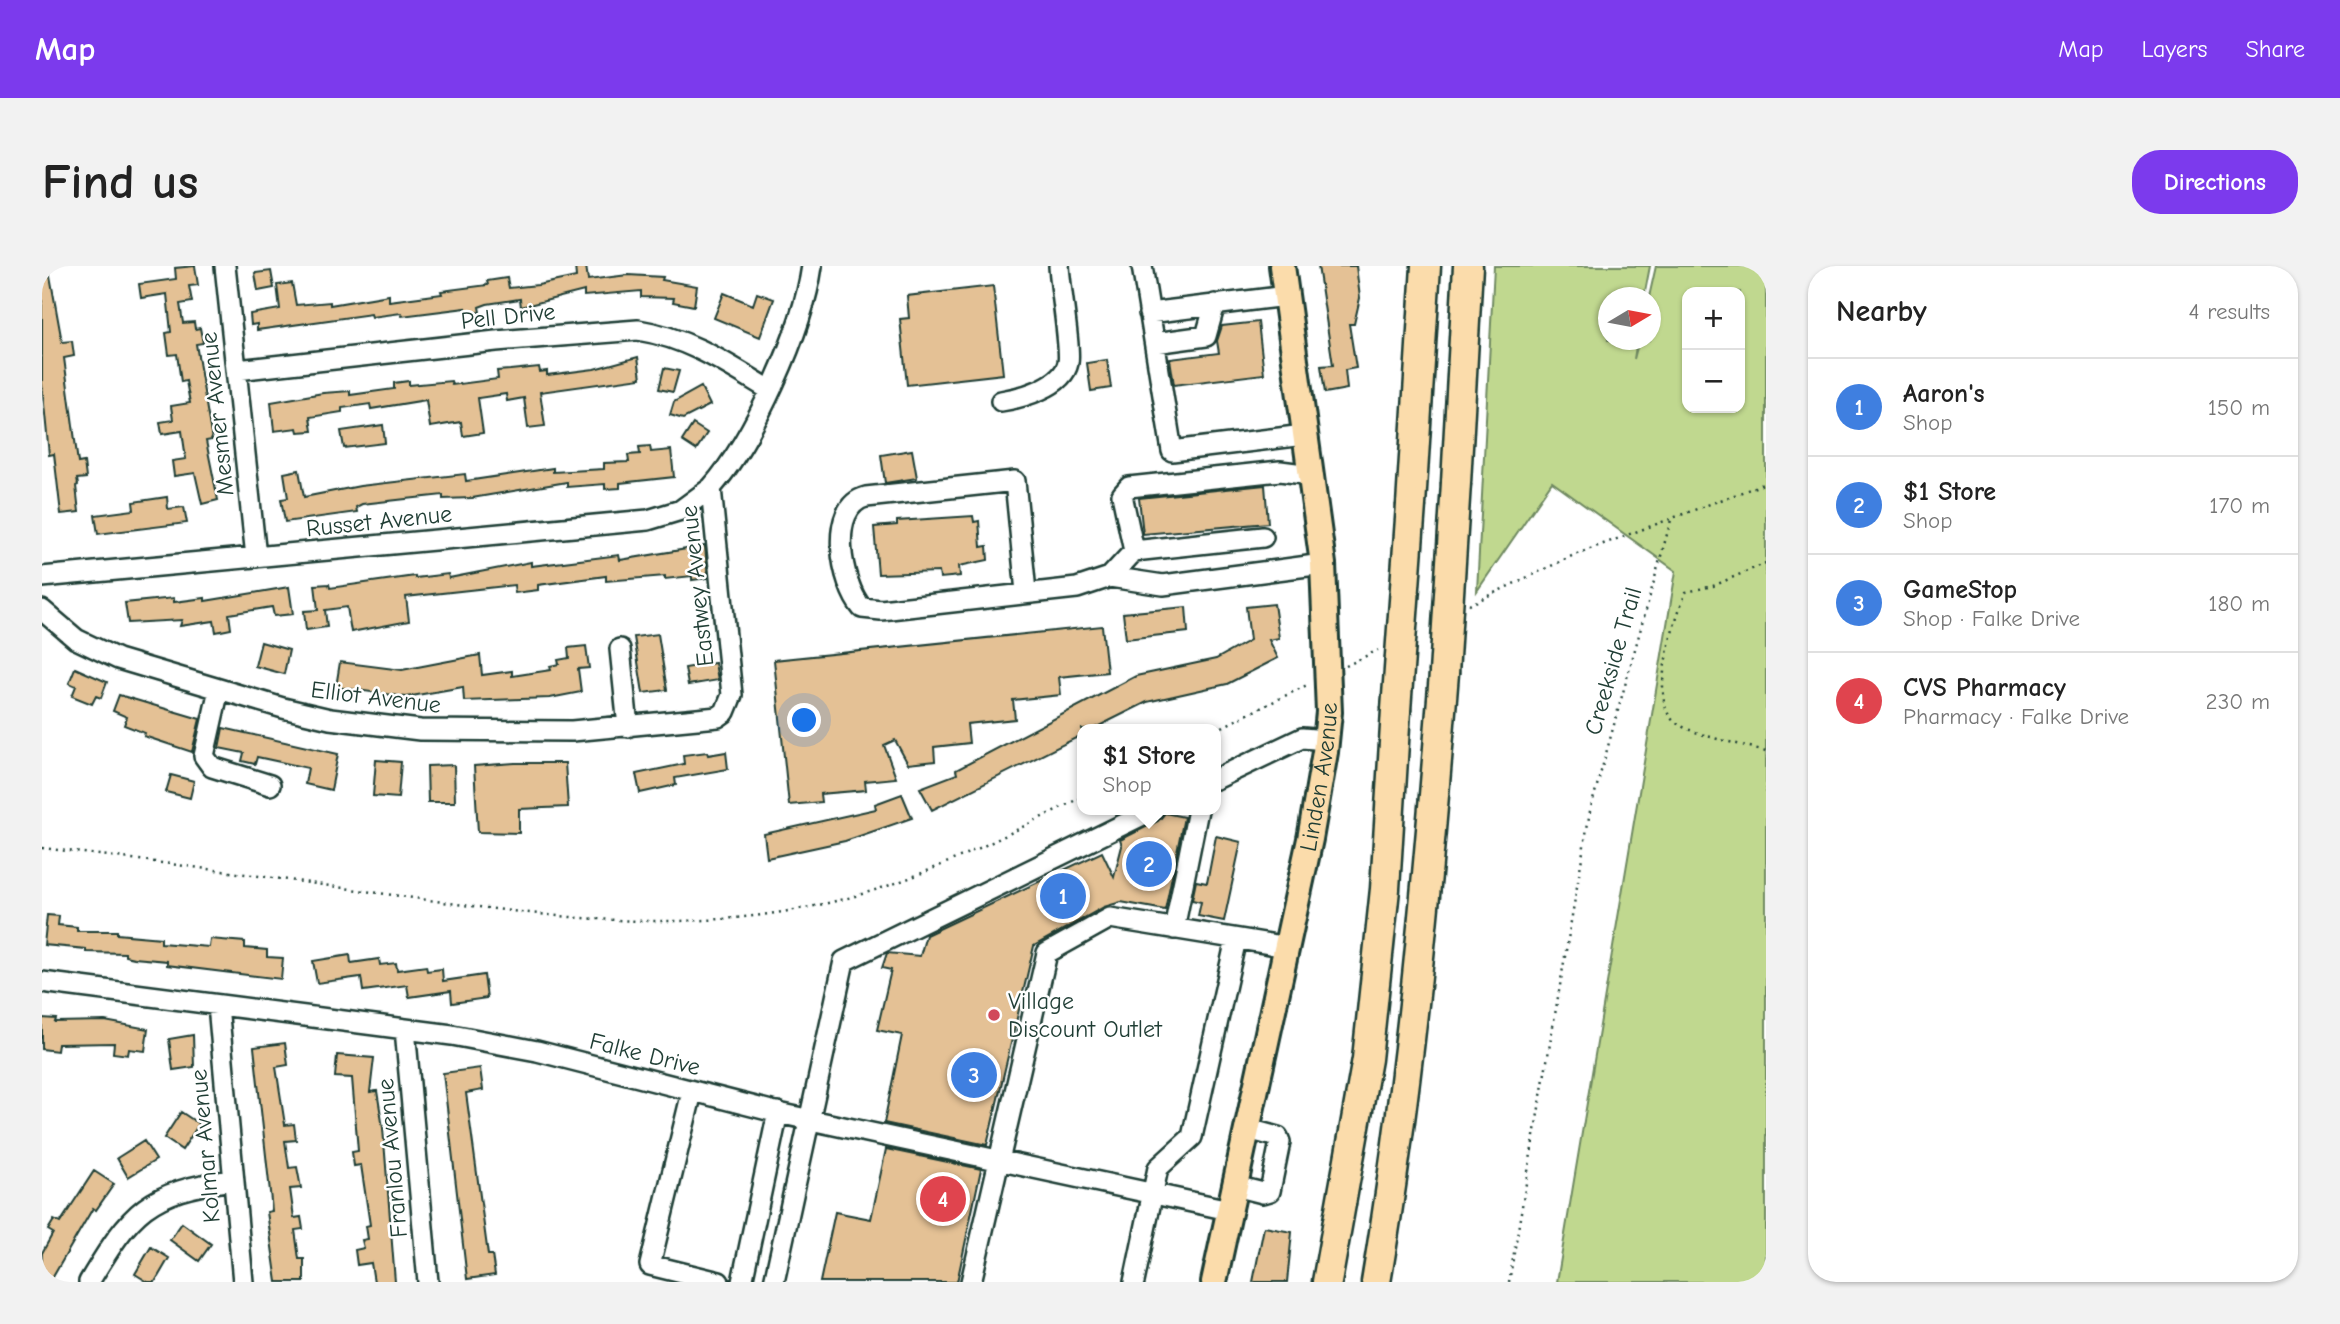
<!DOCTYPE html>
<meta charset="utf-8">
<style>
:root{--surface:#fff;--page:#f2f2f2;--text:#222;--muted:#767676;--line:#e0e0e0;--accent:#7c3aed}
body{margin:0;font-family:"Comic Neue",sans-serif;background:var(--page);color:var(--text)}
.controls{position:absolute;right:21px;top:21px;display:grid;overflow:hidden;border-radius:14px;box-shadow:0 2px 5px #0004}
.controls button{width:63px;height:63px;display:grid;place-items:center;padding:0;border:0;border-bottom:2px solid var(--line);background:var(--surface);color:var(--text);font:35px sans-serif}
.compass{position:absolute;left:1556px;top:21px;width:63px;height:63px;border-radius:50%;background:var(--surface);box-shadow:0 2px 5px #0004;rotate:80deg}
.you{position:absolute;left:763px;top:455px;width:24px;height:24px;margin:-18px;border:5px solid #fff;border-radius:50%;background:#1a73e8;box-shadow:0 0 0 10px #1a73e833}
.badge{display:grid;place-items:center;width:46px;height:46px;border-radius:50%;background:var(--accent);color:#fff;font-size:23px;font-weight:700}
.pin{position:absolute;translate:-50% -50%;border:4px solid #fff;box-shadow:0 2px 7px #0006}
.popup{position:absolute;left:1035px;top:458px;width:144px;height:91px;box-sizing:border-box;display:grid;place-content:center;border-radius:14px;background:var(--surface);filter:drop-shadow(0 2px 5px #0005);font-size:23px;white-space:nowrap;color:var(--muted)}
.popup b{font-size:26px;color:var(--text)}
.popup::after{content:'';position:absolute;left:50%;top:100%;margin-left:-14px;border:14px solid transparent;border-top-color:var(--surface)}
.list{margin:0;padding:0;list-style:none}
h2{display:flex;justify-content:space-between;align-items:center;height:91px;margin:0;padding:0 28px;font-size:30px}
h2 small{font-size:23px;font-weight:400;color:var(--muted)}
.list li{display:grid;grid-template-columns:46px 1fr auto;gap:21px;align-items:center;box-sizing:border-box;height:98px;padding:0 28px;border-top:2px solid var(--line)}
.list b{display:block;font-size:26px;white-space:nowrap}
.list p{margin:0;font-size:23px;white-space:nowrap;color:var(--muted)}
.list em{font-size:23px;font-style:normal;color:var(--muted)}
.map{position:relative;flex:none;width:1724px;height:1016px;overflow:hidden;border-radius:28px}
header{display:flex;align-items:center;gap:42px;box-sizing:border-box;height:98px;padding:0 35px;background:var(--accent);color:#fff}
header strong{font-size:33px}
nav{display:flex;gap:38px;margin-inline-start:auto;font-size:24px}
.intro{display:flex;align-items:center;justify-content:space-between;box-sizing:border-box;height:168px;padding:0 42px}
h1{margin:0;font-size:49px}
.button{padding:18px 32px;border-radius:28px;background:var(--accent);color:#fff;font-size:24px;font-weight:700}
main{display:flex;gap:42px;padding:0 42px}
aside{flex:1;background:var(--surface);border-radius:28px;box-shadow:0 2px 5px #0004}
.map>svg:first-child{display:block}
</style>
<header>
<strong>Map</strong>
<nav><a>Map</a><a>Layers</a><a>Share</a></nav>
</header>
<div class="intro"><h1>Find us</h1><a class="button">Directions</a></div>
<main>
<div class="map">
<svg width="1724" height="1016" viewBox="0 0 1724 1016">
<rect width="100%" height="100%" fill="#fff"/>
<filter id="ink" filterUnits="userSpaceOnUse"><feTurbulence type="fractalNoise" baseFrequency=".0143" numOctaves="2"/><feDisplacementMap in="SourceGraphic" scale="14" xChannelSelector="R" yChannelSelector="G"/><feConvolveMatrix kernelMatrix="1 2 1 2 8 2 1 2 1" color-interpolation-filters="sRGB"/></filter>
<g filter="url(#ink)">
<!-- green -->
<path fill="#c0d88f" stroke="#708a62" stroke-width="2" fill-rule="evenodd" d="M1452 0H1608L1602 31 1566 32V74H1595L1592 93 1597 74H1608L1607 31 1614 0H1724V1016H1515L1634 305 1510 216 1435 325ZM1645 26H1698V142H1645Z"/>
<!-- building -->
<path fill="#e4c195" stroke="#1f3d34" stroke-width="2" d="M153 0 156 19 147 20 150 36 138 38 141 57 152 56 153 63 158 62 161 77 154 78 170 174 164 175 176 234 160 238 153 207 132 210 130 195 144 193 140 165 120 168 118 156 131 154 129 140 148 137 144 115 139 116 135 88 127 89 124 67 129 66 125 28 99 32 97 18 134 13 133 2Z
M533 0H544L546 14 586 9 621 11 620 14 655 20 652 40 631 36 632 32 599 31V25L542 30V25L479 41 478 33 445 38 437 41 438 46 424 47V42L360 50 359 47 330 51 329 48 215 64V58L209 59 208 48 238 43 235 19 250 17 254 39 288 36V39L347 29V35L400 28 399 25 446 19 445 15 465 12 467 22 496 19 534 11Z
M1276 0H1314L1318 32 1312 58H1307L1314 102 1303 104 1305 123 1283 127 1279 100 1291 99Z
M7 4 20 76 30 75 32 90 22 92 36 197 42 196 44 212 35 213 36 219 34 220 37 246 19 248 12 188 7 189 0 117V5Z
M229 5 232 22 216 25 213 7Z
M951 20 961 108 865 119 858 53 867 52 865 30Z
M682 27 711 39 715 27 732 33 718 71 672 52Z
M1216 56 1222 108 1132 119 1128 93 1177 87 1175 75 1180 60Z
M596 91 599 112 498 126 503 160 486 162 482 132 465 135 464 128 436 132 441 167 421 170 419 156 388 161 384 134 329 143 328 138 300 142V146L268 151 270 165 256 166 255 162 232 165 229 136 281 127 308 125V129L352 123V117L367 115V119L409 115 410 119 456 113 455 105 468 104 497 101 498 106 505 105V109L552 103Z
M1065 94 1069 122 1049 125 1045 97Z
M622 102 637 105 631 126 617 123Z
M659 121 668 139 641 153 628 149 632 136Z
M651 158 665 167 654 184 640 175Z
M341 159 343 177 302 182 299 165Z
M608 180 609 186 629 184 632 211 578 217V222L563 223V218L525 221V216L430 232 401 233V229L364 233 320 238 314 241 315 246 243 256 239 233 246 232 242 207 257 204 262 231 318 220 423 208 424 215 511 202V206L562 203V197L587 196 586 189 598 188 597 181Z
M870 184 875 212 843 217 839 189Z
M1223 219 1226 257 1101 268 1097 232Z
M125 231 126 243 142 241 145 257 56 268 53 249 92 244 91 236Z
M931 250 932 256 937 255 939 281 945 280 946 294 917 300 918 310 898 312 897 306 836 308 832 261 855 259V255Z
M663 280 666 312 650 314V310L623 313V310L564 315V310L496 319V324L473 327 472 319 364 331 367 355 309 366 305 341 283 344 285 361 264 364 262 345 276 344 273 319 287 318 288 322 373 310V312L406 308 407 312 489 296V300L577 289 578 294Z
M247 321 251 348 232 350 230 341 187 348 189 363 174 366 172 355 138 360 140 354 86 357 83 337 132 332V336L163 332V335Z
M1232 338 1237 372 1227 374 1236 392 1185 418 1105 436 1051 463H1040V469L890 544 878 522 915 508 914 504 1094 410 1174 393 1208 374 1204 341Z
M1144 341 1146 366 1084 373 1081 347Z
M1060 360 1065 406 1017 411 1019 429 971 434 973 453 925 458 927 477 892 481 893 495 866 498 853 474 842 479 854 512 823 515 824 524 778 528 779 536 747 539 732 394Z
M616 368 625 424 601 427 592 371Z
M219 376 247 384 242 408 213 400Z
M544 380 547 402 536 403 539 426 508 432 422 435 421 421 364 431 294 421 298 396 360 404 438 389 440 409 470 405V410L509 404 508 400 517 398 516 394 527 392 526 382Z
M673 397 676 414 646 419 643 402Z
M33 402 65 416 59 432 54 430 50 438 30 430 34 420 27 417Z
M77 429 158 453 150 486 102 470 103 467 82 459 85 451 71 445Z
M181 462 296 488 289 524 263 518 266 502 215 491 213 498 200 495 202 487 177 482Z
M665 486 666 489 684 486 686 503 633 512 634 519 598 527 594 508 642 498 641 489Z
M334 494 359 496 356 532 331 530Z
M473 497H523L526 541 477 543V567L436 566 432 500Z
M412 499 413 536H386L385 500Z
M129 509 152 515 148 532 124 526Z
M860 528 870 552 803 575 725 592 722 568 834 543 833 538Z
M1123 547 1142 551 1123 644 1079 636 1062 641 992 680 945 879 842 857 860 769 835 764 849 704 840 702 845 687 878 690 884 669 1060 586 1072 611 1080 580 1078 574 1116 555Z
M1174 570 1199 576 1182 655 1156 650 1159 636 1150 634 1154 615 1165 617Z
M5 649 17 650 16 659 35 661V665H75V668L119 672V677L167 681 168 673 203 676V682L225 684V691L241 692 239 713 125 699V695L92 692 83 690V687L44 686V683L2 679Z
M308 689 309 697 337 693 338 699 354 697 355 704 384 700 385 705 400 703 401 715 442 709 445 732 410 737 409 725 367 731 365 719 321 725 319 711 275 717 271 695Z
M0 752 14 753 13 756 63 755 106 763 103 785 87 783 86 789 71 787 72 777 16 778 15 785 0 783Z
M151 769 152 801 131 804 127 773Z
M243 777 246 799 234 801 243 859 252 858 254 874 243 875 247 902 255 901 259 922 248 923 252 952 259 951 261 963 253 964 257 993H262V1016H235L225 946 230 945 229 935 212 781Z
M295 789 332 792 328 826 335 825 341 862 353 1016H332L329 997 315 999 313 984 322 982 320 974 326 973 324 960 328 959 319 899 312 900 310 886 316 885 310 812 293 811Z
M438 802 441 824 424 827 446 989H450L453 1009 425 1013 401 807Z
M139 846 157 858 140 884 122 872Z
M102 875 114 894 86 911 75 892Z
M844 883 939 903 915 1016H778L793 946 829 953Z
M52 905 72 918 54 944 51 942 8 1016 0 1011V987L11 967 6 964 12 954 18 957Z
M140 957 169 978 157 995 128 974Z
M1222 961 1250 966 1245 1016H1211Z
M109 981 127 992 113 1016H106L93 1008Z"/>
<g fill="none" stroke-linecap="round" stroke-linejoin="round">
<defs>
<path id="minor" d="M183 0 214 291
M1100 0 1130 185 1262 169
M1107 47 1244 30
M1113 77 1164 70 1173 38
M195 104 454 75 596 64C647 72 685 98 728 124
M959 135C979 132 1021 121 1026 97 1029 83 1018 19 1017 0
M1092 285 1221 271
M0 311 606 254 639 244 669 222
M1068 311 1121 319 1281 298
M984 326 973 215 824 231C785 241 799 318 820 342L839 344 1035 322 1068 311 1092 285 1080 229 1087 221 1238 205 1269 209
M0 344 34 373 76 393 241 442 288 453 378 464 530 465 676 451 683 446 690 429 669 222C712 173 761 64 770 0
M578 383 586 461
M177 423 162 490 170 501 228 519
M1174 513 1260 472 1285 474
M1132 663 1156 544
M0 716 410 769 495 785 741 848 1187 944
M176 739 201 1016
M363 763 386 1016
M650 826 608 999 677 1016
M1193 920 1221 927 1228 925 1238 876 1236 871 1206 863
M47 1016C90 944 105 926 190 914
M700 1016 736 846
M732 1016 802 695 1111 544
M929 1016 1005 687 1068 652 1246 681
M1092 1016 1116 902 1150 871 1194 673"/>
<g id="major">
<path id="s1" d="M1172 1016 1268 573 1283 486 1287 446 1281 298 1240 0"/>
</g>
<path id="highway" d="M1414 217 1426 0
M1369 239 1384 0
M1285 1016 1325 793 1343 623 1354 444
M1334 1016C1368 815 1386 611 1402 407"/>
</defs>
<!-- minor casing -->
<use href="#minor" stroke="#1f3d34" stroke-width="24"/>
<!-- major casing -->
<use href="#major" stroke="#1f3d34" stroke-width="30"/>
<!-- highway casing -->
<use href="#highway" stroke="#1f3d34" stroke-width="33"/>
<!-- path -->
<path stroke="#1f3d34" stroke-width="2.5" stroke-dasharray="2 5" stroke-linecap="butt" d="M1724 297 1671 320 1644 326C1633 353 1603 440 1636 458 1655 470 1701 479 1724 485
M1427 339 1532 289 1724 217
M1304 400 1336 384
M1174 464 1267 418
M0 582C110 595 220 610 330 626 486 648 638 674 794 635 881 614 960 571 1040 531
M1467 1016 1548 545 1629 254"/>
<!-- minor -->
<use href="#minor" stroke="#fff" stroke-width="19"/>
<!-- major -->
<use href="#major" stroke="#fbdcab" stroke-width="24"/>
<!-- highway -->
<use href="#highway" stroke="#fbdcab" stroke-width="28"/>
<defs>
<path id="highway-bridge" d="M1402 407 1414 217
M1354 444 1369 239"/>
</defs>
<!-- highway-bridge casing -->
<use href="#highway-bridge" stroke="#1f3d34" stroke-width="33" stroke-linecap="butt"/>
<!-- highway-bridge -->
<use href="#highway-bridge" stroke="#fbdcab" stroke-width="28"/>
</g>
</g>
<!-- markers -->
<circle fill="#d1495b" stroke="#fff" stroke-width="2.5" cx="952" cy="749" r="7"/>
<g text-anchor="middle" stroke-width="5" stroke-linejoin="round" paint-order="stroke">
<!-- street labels -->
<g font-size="24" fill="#1f3d34" stroke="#fff">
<text transform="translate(466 50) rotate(-6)" y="8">Pell Drive</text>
<text transform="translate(175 148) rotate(-96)" y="8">Mesmer Avenue</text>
<text transform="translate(337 255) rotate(-6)" y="8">Russet Avenue</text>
<text transform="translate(655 320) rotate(-96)" y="8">Eastwey Avenue</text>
<text transform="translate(1571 395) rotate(-74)" y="8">Creekside Trail</text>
<text transform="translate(334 431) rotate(7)" y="8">Elliot Avenue</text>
<text dy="8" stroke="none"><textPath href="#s1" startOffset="516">Linden Avenue</textPath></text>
<text transform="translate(603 788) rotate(14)" y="8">Falke Drive</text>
<text transform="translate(163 880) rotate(-95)" y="8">Kolmar Avenue</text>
<text transform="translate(350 892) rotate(-95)" y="8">Franlou Avenue</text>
</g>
<!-- poi labels -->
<g font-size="24" fill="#1f3d34" stroke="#fff" text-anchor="start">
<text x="966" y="743">Village<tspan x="966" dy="28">Discount Outlet</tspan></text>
</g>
</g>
</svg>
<div class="controls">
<button>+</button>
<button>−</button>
</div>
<svg class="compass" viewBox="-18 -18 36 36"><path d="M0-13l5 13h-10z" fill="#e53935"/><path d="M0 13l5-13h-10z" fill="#767676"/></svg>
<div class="you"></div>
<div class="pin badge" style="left:1021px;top:630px;background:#3f7fe0">1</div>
<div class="pin badge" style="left:1107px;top:598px;background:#3f7fe0">2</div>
<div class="popup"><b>$1 Store</b>Shop</div>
<div class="pin badge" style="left:932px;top:809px;background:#3f7fe0">3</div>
<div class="pin badge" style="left:901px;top:933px;background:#e0444e">4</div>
</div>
<aside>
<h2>Nearby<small>4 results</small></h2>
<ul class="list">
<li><span class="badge" style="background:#3f7fe0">1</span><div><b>Aaron's</b><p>Shop</p></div><em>150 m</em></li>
<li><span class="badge" style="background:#3f7fe0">2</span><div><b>$1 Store</b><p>Shop</p></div><em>170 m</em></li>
<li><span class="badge" style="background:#3f7fe0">3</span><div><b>GameStop</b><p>Shop · Falke Drive</p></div><em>180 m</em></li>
<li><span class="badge" style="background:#e0444e">4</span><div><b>CVS Pharmacy</b><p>Pharmacy · Falke Drive</p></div><em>230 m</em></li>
</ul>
</aside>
</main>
